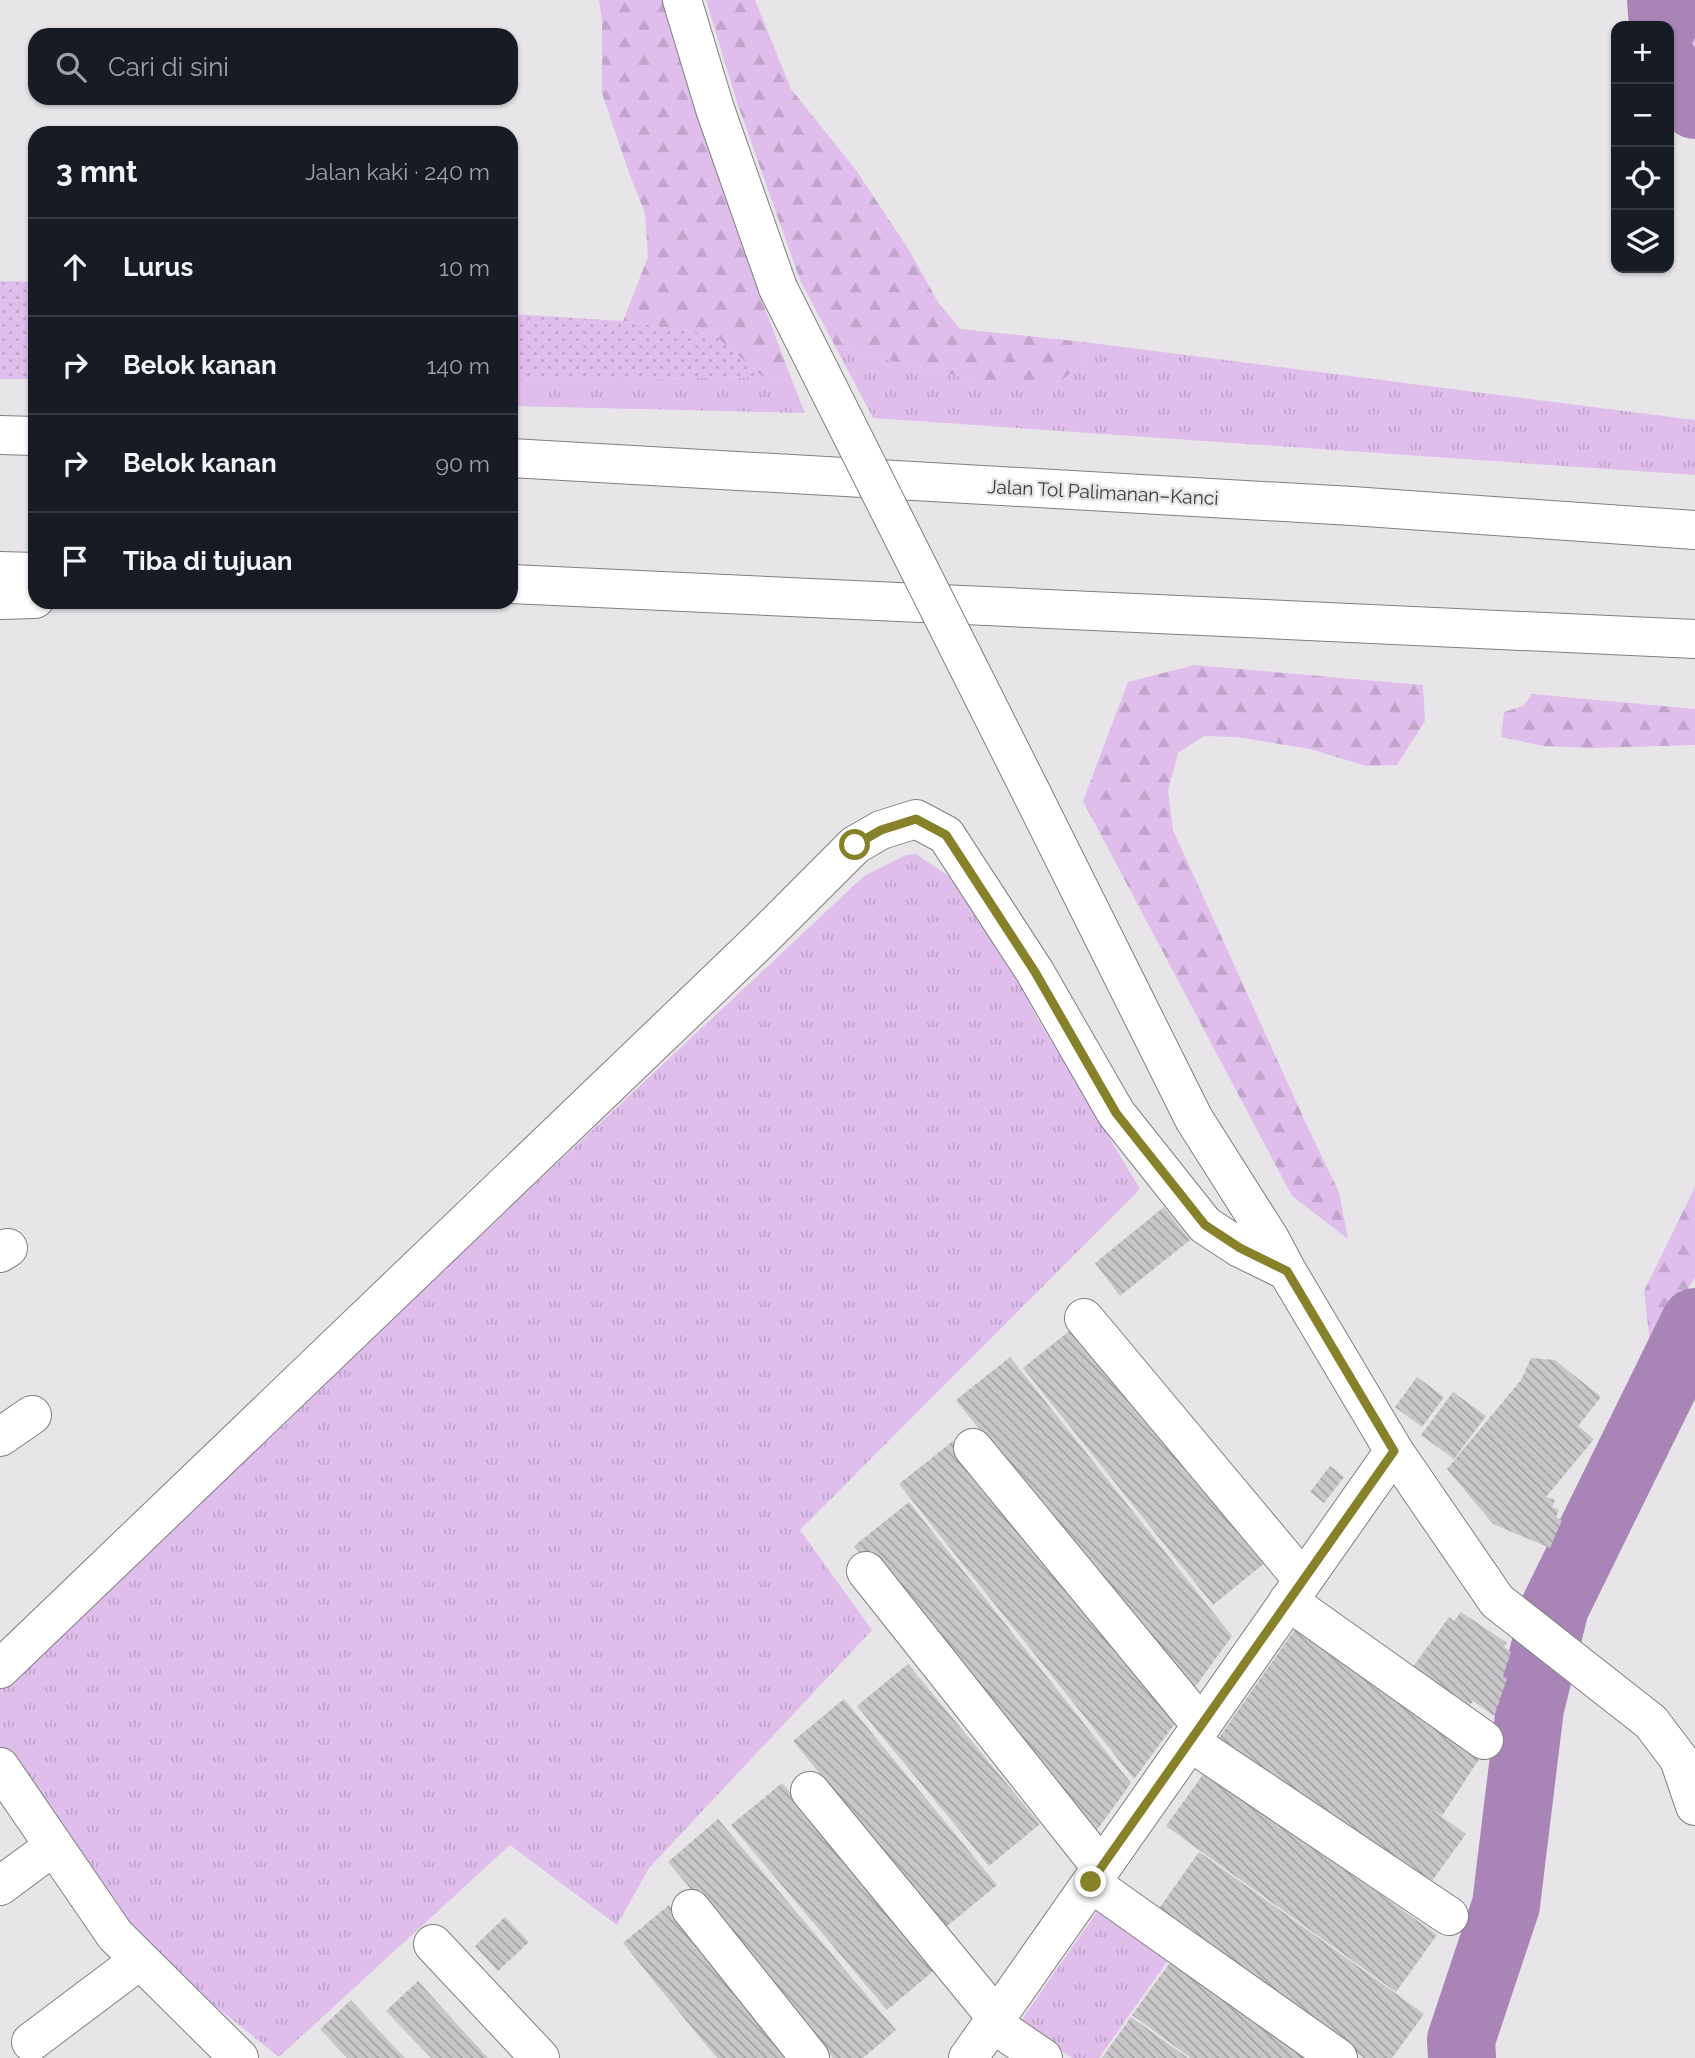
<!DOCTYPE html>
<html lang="id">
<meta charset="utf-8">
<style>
:root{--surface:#171b24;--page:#20242c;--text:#f1f3f6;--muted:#9ea1a6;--line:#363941}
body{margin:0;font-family:Raleway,sans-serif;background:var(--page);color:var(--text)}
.controls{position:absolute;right:21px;top:21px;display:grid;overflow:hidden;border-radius:14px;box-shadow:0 2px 5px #0004}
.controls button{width:63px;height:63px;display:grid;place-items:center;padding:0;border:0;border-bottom:2px solid var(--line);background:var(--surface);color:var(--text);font:35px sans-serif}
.stop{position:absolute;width:21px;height:21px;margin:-16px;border:5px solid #87822a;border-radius:50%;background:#fff}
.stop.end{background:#87822a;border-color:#fff;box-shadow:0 2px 7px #0008}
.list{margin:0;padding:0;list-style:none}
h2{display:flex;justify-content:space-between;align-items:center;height:91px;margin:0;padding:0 28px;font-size:30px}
h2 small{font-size:23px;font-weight:400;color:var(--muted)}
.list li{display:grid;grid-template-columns:46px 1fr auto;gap:21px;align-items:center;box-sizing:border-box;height:98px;padding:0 28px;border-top:2px solid var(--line)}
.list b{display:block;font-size:26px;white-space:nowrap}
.list em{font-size:23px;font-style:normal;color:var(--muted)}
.icon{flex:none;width:38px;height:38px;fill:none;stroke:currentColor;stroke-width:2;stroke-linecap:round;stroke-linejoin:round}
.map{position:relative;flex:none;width:1695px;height:2058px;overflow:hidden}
.search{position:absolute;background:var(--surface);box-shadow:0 2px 5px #0004;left:28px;top:28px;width:490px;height:77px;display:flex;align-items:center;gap:18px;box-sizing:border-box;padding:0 24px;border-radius:21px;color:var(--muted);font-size:26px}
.panel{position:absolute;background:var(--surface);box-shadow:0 2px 5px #0004;left:28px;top:126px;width:490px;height:483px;border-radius:21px}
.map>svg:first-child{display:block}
</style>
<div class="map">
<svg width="1695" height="2058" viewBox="0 0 1695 2058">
<defs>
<pattern id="grass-tufts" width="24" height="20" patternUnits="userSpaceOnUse" patternTransform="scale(1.75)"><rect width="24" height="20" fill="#dfbeec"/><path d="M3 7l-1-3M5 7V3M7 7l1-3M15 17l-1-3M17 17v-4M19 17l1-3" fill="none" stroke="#c0a4cb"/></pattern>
<pattern id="forest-firs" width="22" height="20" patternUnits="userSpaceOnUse" patternTransform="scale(1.75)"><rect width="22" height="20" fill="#dfbeec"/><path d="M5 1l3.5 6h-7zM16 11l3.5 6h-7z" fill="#c0a4cb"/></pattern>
<pattern id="park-dots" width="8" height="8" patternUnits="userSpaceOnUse" patternTransform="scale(1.75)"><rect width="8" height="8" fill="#dfbeec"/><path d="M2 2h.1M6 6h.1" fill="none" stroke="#c0a4cb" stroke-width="1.8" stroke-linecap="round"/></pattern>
<pattern id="building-back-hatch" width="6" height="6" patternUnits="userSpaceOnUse" patternTransform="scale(1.75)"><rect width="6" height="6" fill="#c9c6ca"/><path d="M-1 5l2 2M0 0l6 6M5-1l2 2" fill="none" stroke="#a4a2a5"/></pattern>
</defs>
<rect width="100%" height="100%" fill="#e8e5e9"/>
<!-- grass -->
<path fill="url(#grass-tufts)" d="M1084 342 1695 420V475L873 418 836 348 971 379 1080 366Z
M763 377 793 383 805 413 511 406V381Z
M916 854 950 877 994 934 1035 1014 1140 1189 800 1530 872 1630 649 1868 617 1925 510 1845 279 2057 153 1956 0 1751V1685L864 876 906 855Z
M1101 1906 1171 1956 1099 2058H1072L1020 2022Z"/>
<!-- forest -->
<path fill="url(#forest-firs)" d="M599 0H662C700 129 745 257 793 383L763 377 714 335 623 321 648 257 645 213 629 173 602 93V22Z
M706 0H755L791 89 856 170 909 250 938 302 960 329 1084 342 1080 366 1054 386 971 379 836 348 800 280 737 102Z
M1674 0H1695V68L1672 25Z
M1194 665 1423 685 1425 721 1397 765 1366 766 1310 749 1236 737 1204 736 1178 753 1168 791 1173 830 1309 1130 1339 1192 1348 1239 1292 1196 1083 801 1128 682Z
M1532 694 1695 709V745L1592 748 1543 746 1501 737 1504 712 1523 706Z
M1695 1187V1278L1650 1343 1644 1291Z"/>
<!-- park -->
<path fill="url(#park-dots)" d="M0 281 35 282V379H0Z
M511 314 623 321 714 335 763 377 511 381Z"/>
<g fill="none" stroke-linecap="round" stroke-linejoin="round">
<!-- river -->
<path stroke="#a885b6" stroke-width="68" d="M1661 0 1663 26
M1669 69 1695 105
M1462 2058 1461 2040 1506 1905 1530 1708 1555 1607 1695 1322"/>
</g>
<!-- building -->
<path fill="url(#building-back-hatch)" d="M1164 1207 1190 1240 1120 1296 1095 1263Z
M1078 1324 1266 1562 1213 1605 1023 1368Z
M1010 1357 1232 1636 1190 1694 956 1400Z
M1531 1358 1555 1360 1601 1397 1578 1426 1594 1439 1546 1497 1555 1500 1552 1507 1559 1510 1556 1517 1562 1520 1550 1548 1493 1524 1447 1469 1521 1380Z
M1417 1377 1444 1397 1422 1427 1395 1407Z
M1453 1392 1486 1416 1454 1459 1421 1435Z
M953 1441 1176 1722 1134 1779 899 1484Z
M1330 1466 1344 1477 1324 1503 1310 1492Z
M909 1502 1131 1783 1089 1841 854 1546Z
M1461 1612 1507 1643 1504 1647 1511 1652 1503 1676 1507 1679 1494 1716 1473 1701 1466 1711 1410 1671 1449 1617 1454 1621Z
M1298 1625 1481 1756 1442 1816 1418 1800 1466 1834 1424 1892 1216 1742Z
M908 1664 1040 1824 989 1866 857 1706Z
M844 1699 997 1885 946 1927 793 1741Z
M1207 1769 1437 1935 1396 1992 1166 1826Z
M782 1783 938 1967 887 2010 731 1825Z
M718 1819 896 2030 863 2058H833L668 1862Z
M1199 1852 1424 2014 1392 2058H1364L1158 1910Z
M669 1905 756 2012 794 2058H717L688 2023 623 1943Z
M505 1917 529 1942 498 1971 475 1946Z
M1175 1956 1316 2058H1191L1132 2015Z
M418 1981 464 2032 488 2058H431L386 2011Z
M351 2000 397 2050 405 2058H347L320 2029Z
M1131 2017 1159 2037 1188 2058H1102Z"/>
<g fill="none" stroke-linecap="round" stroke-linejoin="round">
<defs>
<path id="street" d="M682 0 715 109 778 288
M1031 792 1194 1119 1270 1239 1287 1271 1394 1451 1497 1601 1651 1722 1679 1759 1695 1806
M0 1253 8 1248
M1084 1318 1303 1580
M0 1437 32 1415
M973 1448 1201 1725
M866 1571 1101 1867
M1288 1601 1484 1740
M0 1669 758 942 855 845 881 830 916 819 946 835 1035 972 1116 1113 1205 1225 1240 1248 1287 1271
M1190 1742 1449 1916
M0 1767 115 1935 239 2058
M810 1791 996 2017
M1091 1883 1338 2058
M0 1886 54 1846
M691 1909 810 2058
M433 1944 540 2058
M992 2023 1043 2058
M31 2042 140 1960
M968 2058 1394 1451"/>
<path id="highway" d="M0 435 35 436
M511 458 1352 506 1695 530
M0 571 35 572
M511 584 1695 639
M0 600 35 599"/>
</defs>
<!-- street casing -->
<use href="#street" stroke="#817e82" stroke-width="40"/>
<!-- highway casing -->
<use href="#highway" stroke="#817e82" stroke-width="40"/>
<!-- street -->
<use href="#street" stroke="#fff" stroke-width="38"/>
<!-- highway -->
<use href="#highway" stroke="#fff" stroke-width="38"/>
<defs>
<path id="street-bridge" d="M778 288 1031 792"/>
</defs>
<!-- street-bridge casing -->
<use href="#street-bridge" stroke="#817e82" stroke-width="40" stroke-linecap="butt"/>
<!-- street-bridge -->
<use href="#street-bridge" stroke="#fff" stroke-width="38"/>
</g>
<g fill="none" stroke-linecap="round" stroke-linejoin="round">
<!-- route -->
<path stroke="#87822a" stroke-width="9" d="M855 845 881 830 916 819 946 835 1035 972 1116 1113 1205 1225 1240 1248 1287 1271 1394 1451 1091 1882"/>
</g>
<g text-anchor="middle" stroke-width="5" stroke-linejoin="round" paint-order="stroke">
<!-- street labels -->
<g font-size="19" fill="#3c3a3c" stroke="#e8e5e9">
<text transform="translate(1103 492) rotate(3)" y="7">Jalan Tol Palimanan–Kanci</text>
</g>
</g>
</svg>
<div class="controls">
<button>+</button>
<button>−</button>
<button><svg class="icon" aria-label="locate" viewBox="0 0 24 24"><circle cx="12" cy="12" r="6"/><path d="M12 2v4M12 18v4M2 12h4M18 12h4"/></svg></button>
<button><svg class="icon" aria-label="layers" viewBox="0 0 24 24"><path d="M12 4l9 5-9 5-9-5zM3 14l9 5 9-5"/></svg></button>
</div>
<div class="stop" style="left:855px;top:845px"></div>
<div class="stop end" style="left:1091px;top:1882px"></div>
<div class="search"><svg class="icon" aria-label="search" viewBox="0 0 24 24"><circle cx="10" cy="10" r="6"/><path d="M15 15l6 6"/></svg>Cari di sini</div>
<section class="panel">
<h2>3 mnt<small>Jalan kaki · 240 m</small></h2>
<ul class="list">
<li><svg class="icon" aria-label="ahead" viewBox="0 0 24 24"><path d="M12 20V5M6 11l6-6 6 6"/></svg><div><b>Lurus</b></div><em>10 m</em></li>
<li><svg class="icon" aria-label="right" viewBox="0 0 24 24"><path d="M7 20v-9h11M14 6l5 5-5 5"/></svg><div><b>Belok kanan</b></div><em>140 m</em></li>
<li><svg class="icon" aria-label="right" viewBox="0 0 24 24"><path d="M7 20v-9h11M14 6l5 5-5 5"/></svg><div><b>Belok kanan</b></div><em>90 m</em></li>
<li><svg class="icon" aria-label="arrive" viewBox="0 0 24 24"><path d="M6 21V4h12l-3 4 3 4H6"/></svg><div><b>Tiba di tujuan</b></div></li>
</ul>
</section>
</div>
